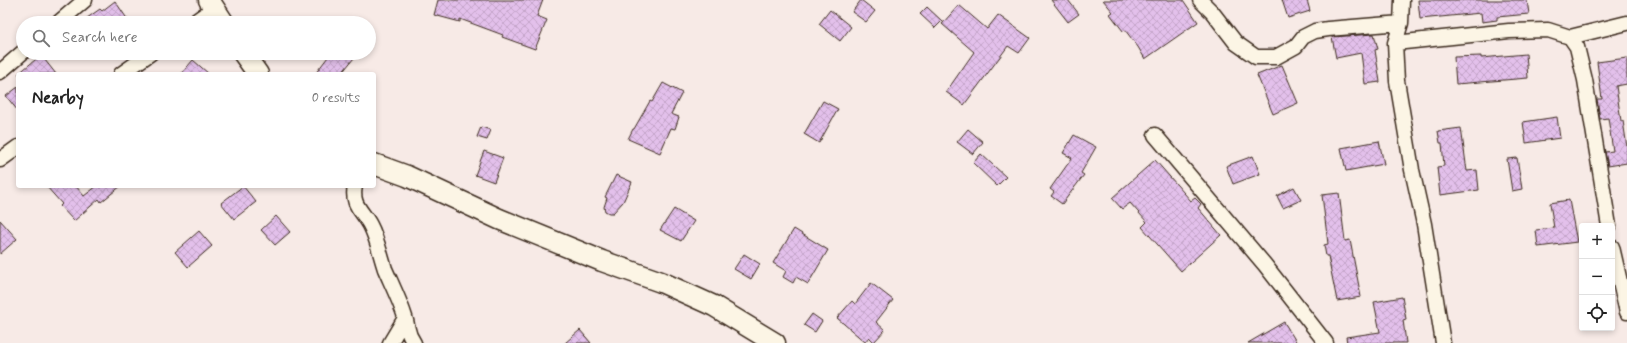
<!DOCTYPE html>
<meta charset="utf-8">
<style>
:root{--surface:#fff;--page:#f2f2f2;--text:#222;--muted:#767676;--line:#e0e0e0}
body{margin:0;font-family:Mynerve,sans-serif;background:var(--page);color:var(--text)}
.controls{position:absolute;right:12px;bottom:12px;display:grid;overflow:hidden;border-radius:4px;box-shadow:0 2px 6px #0003}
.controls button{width:36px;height:36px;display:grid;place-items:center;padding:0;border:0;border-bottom:1px solid var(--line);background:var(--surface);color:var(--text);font:20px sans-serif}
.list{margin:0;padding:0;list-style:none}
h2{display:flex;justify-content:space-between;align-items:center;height:52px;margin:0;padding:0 16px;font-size:17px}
h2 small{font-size:13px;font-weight:400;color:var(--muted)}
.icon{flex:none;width:22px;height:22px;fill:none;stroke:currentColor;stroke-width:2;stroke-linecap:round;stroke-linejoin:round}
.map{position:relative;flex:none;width:1627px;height:343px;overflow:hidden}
.search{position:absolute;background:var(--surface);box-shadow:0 2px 6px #0003;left:16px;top:16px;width:360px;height:44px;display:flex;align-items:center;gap:10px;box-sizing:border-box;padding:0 14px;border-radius:22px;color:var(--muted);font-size:15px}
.panel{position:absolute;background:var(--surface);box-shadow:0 2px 6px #0003;left:16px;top:72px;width:360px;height:116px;border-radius:4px}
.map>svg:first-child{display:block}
</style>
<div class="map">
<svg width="1627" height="343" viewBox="0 0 1627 343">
<defs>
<pattern id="building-cross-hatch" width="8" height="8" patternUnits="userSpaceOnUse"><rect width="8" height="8" fill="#e3c0eb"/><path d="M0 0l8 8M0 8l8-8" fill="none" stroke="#c4a5c9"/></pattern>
</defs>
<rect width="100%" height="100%" fill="#f7eae6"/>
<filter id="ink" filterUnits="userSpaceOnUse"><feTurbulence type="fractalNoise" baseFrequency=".025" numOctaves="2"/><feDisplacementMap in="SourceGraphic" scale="8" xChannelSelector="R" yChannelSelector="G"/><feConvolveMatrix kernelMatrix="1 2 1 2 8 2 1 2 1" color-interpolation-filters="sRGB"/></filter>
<g filter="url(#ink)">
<!-- building -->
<path fill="url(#building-cross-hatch)" stroke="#3b2a1e" d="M438 0H543L537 16 547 20 535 49 502 37 503 35 460 19V22L434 15Z
M861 0 875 11 866 22 852 12Z
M1051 0H1068L1079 14 1068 22Z
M1103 0H1183L1198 22 1145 59 1138 47 1125 30 1123 31 1110 14 1113 12Z
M1282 0H1307L1310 11 1288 18Z
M1418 0H1527L1529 14 1497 17V20L1482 22 1481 13 1420 19Z
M115 1 130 23H80L100 9 102 11Z
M959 5 987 29 998 15 1030 38 1019 53 1008 46 964 105 946 92 974 52 942 24Z
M927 7 942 21 935 28 920 14Z
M830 10 851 27 840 41 819 24Z
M1374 34 1378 49 1375 50 1380 82 1365 84 1361 53 1336 58 1332 37Z
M331 53H358L341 74H315Z
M1526 54 1528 78 1456 84 1454 57 1481 56V58Z
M41 55 56 74H18Z
M1627 58V84L1616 86 1621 121H1623L1627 147V163L1608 166 1605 152 1613 151 1608 118 1600 119 1597 99H1602L1597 62Z
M193 60 209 74H181Z
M1282 65 1298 103 1273 114 1257 75Z
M663 83 682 93 671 114 679 117 675 129 671 128 660 153 628 139 633 129H634L650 101 652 102Z
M18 87V111L6 96Z
M823 101 838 109 819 143 804 134Z
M1557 117 1560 138 1526 143 1523 122Z
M481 127 491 130 487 140 477 137Z
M1461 128 1467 171 1477 170 1479 190 1440 195 1437 167 1444 166 1442 143H1440L1438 131Z
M968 129 983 142 973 154 957 142Z
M1074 135 1096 147 1081 173 1084 175 1062 204 1051 196 1054 192 1050 189 1072 158 1063 153Z
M1379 141 1384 164 1346 171 1341 148Z
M484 151 503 158 494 182 475 175Z
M981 154 1006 177 997 186 973 163Z
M1253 156 1260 174 1233 184 1226 166Z
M1517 158 1522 189 1512 191 1507 159Z
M1155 160 1191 201 1195 198 1201 204 1198 208 1221 235 1181 271 1142 227 1147 222 1130 203 1122 209 1112 198Z
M616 175 632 182 623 202 613 213H609L605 211 604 207 607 198 605 197Z
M46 186H76L84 196 97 186H121L101 202 99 199 74 221 60 206 62 204Z
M243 186 256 202 234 219 221 203Z
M1294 187 1301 200 1283 208 1277 196Z
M1339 193 1345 241 1350 240 1361 297 1337 301 1328 256H1326L1324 245 1328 244 1322 195Z
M1569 200 1577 242 1538 247 1536 230 1554 228 1550 203Z
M674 209 694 221 681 241 660 230Z
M276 216 290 232 275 245 261 230Z
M0 220 17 239 0 254Z
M794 229 828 250 808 284 796 277 793 283 783 277 786 271 773 263Z
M199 231 212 246 188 267 175 252Z
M744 254 760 264 751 279 734 269Z
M871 283 893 300 876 322 885 330 874 342 869 337 865 342 837 318 852 301 855 304Z
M1402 297 1406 319 1403 320 1406 343H1347L1346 337 1380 332 1374 302Z
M812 314 822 321 815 332 804 325Z
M1284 322 1297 343H1248Z
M580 330 591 343H565Z"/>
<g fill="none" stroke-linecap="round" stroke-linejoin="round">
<defs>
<path id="minor" d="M1200 0 1212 12 1236 43 1256 57H1276L1296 46 1303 37 1315 31 1328 29 1401 23
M1402 0 1401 23 1395 43 1397 81 1412 170 1424 224 1443 343
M58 23 85 0
M193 23 214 8
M1570 37 1627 23
M1395 43 1509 31 1548 30 1570 37 1577 47 1585 80 1609 226
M0 72 23 52
M121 74 151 53
M1155 135 1265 265 1326 343
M0 160 18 147
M355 186C351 205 362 210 370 225 377 238 380 254 385 269 392 285 400 301 405 317 409 329 406 332 414 343
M1612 247 1627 312
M390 343 405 318"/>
<path id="secondary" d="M209 0 224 23
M243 53 258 74
M374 164 407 176 499 219 602 261 661 282 714 306 775 343"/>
</defs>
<!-- minor casing -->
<use href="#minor" stroke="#3b2a1e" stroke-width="17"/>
<!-- secondary casing -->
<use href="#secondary" stroke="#3b2a1e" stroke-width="23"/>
<!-- minor -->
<use href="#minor" stroke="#fcf5e5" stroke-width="14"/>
<!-- secondary -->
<use href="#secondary" stroke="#fcf5e5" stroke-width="20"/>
</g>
</g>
</svg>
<div class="controls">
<button>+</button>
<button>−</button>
<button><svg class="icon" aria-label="locate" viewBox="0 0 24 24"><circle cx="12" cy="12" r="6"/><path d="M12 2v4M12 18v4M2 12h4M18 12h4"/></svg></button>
</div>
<div class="search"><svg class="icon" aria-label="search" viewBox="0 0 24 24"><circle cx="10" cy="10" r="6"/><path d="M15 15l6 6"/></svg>Search here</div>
<section class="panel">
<h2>Nearby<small>0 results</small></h2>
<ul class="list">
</ul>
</section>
</div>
